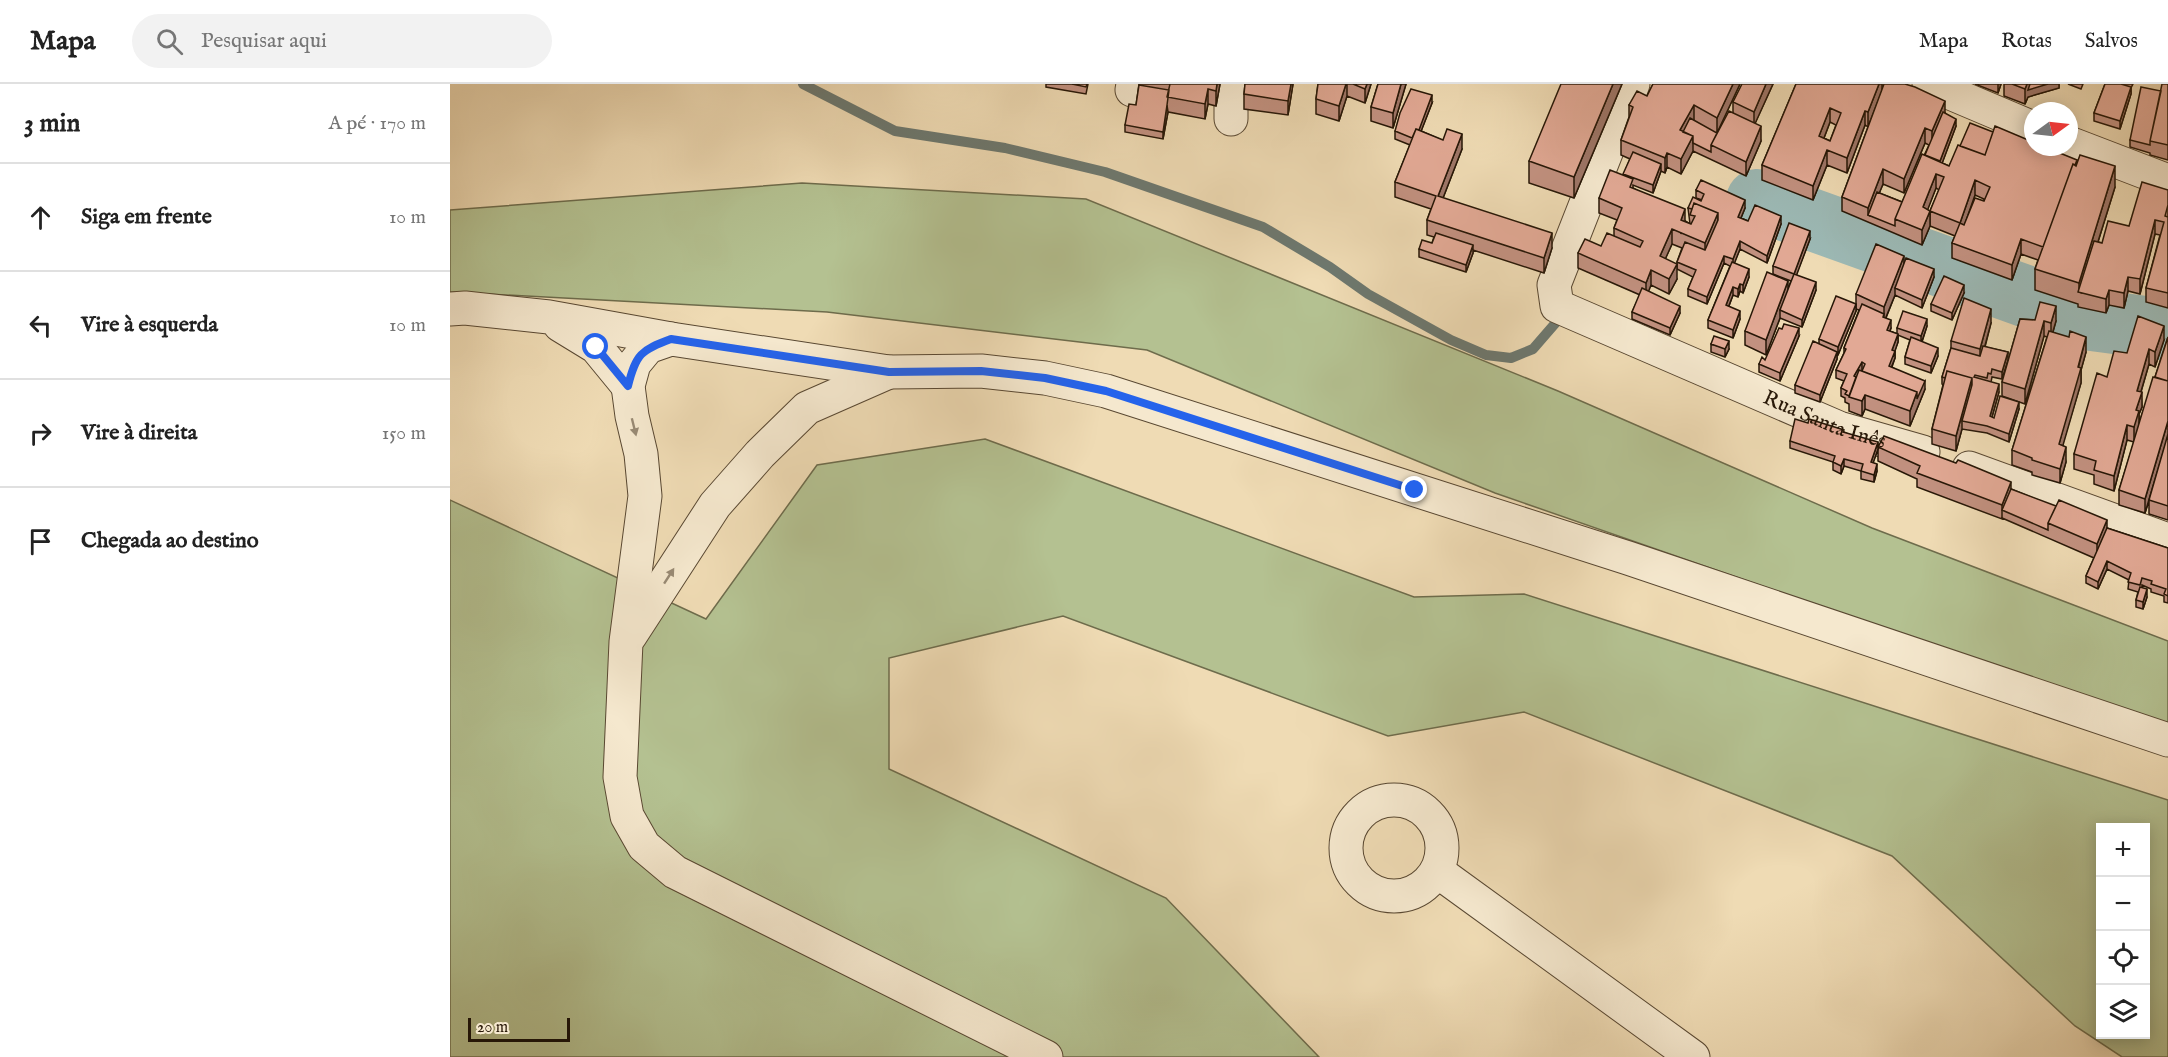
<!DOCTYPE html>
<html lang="pt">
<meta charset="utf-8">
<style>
:root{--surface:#fff;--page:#f2f2f2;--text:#222;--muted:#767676;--line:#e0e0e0}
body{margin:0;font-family:"IM FELL English",serif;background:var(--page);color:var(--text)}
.controls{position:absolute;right:18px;bottom:18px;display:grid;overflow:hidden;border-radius:0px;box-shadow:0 3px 15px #0003}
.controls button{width:54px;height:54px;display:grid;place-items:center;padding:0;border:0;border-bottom:2px solid var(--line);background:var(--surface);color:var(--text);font:30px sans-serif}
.compass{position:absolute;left:1574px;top:18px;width:54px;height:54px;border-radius:50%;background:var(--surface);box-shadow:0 3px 15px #0003;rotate:75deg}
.scale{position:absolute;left:18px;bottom:15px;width:102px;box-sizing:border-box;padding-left:6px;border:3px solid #271707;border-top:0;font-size:16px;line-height:21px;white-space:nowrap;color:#271707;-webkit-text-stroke:4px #f5e8ce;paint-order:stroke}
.stop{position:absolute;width:18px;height:18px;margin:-14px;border:4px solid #2563eb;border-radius:50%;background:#fff}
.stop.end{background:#2563eb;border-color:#fff;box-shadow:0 2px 6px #0008}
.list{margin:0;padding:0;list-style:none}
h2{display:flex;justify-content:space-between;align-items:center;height:78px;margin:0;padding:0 24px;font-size:26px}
h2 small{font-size:20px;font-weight:400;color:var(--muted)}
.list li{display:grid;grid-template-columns:39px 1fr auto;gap:18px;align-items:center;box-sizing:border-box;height:108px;padding:0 24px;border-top:2px solid var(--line)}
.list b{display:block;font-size:22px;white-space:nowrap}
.list em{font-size:20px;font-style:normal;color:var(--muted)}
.icon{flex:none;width:33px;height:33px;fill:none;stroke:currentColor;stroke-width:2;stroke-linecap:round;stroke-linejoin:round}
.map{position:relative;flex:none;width:1718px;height:973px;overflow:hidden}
header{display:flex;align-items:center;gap:36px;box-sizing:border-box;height:84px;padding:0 30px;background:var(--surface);border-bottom:2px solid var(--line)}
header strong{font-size:28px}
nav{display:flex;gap:33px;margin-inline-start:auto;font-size:21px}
.search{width:420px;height:54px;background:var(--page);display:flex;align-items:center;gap:15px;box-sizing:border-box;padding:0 21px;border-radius:33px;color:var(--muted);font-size:22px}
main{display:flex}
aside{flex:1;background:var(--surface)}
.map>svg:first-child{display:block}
</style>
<header>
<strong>Mapa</strong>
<div class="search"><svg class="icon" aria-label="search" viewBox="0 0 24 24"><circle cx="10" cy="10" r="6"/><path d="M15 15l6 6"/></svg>Pesquisar aqui</div>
<nav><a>Mapa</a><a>Rotas</a><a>Salvos</a></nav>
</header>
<main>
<aside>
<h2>3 min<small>A pé · 170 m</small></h2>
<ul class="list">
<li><svg class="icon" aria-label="ahead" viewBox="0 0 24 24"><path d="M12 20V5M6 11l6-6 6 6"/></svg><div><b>Siga em frente</b></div><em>10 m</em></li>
<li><svg class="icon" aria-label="left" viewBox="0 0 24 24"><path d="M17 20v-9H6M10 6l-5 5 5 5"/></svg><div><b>Vire à esquerda</b></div><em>10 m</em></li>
<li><svg class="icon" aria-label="right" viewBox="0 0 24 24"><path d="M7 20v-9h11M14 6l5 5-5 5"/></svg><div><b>Vire à direita</b></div><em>150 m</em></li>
<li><svg class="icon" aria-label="arrive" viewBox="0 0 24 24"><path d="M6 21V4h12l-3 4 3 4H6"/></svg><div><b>Chegada ao destino</b></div></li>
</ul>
</aside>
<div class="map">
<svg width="1718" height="973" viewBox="0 0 1718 973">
<rect width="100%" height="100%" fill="#efdbb4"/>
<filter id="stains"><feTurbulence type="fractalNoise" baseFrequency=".00333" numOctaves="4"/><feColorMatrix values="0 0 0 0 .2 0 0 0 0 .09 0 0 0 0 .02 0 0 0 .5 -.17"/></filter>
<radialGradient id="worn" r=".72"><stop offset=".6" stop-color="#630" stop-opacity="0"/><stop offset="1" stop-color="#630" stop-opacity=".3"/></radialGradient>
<!-- green -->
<path fill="#b4c191" stroke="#6e6c4c" stroke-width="1.5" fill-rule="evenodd" d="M352 99 636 115 1108 307 1422 444 1718 557V648L1522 575 1045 409 697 266 377 228 0 208V126Z
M535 355 964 513 1074 510 1718 716V973H1672L1625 942 1442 772 1074 628 938 652 613 532 439 574V685L716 814 869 973H0V416L256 535 367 381ZM1650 744H1696V950H1650Z"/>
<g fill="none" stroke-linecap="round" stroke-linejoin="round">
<!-- stream -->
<path stroke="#6d786f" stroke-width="10" d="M353 0 445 47 555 64 655 88 813 143 880 183 918 210 1001 256 1036 271 1061 274 1083 265 1109 235"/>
<!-- river -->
<path stroke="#9cb9b5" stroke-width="62" d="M1307 116 1642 236 1718 246"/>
<defs>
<g id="minor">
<path id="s1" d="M1183 0 1104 201 1107 222 1389 344 1473 368"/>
<path d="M1479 0 1583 44"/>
<path d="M682 6 683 0"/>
<path d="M781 35V0"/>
<path d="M1619 59 1718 97"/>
<path d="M0 225 15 224 99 233 221 255"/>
<path d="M110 241 146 263 178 302"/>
<path d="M1519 384 1718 456"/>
<path d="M180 552 265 421 310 370 357 324 439 288"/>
<circle cx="944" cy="764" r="48"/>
<path d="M987 787 1243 973"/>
<path d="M596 973 225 788 194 762 177 732 170 693 176 558 195 412 191 370 182 332 178 302 184 280 198 263 221 255 439 288 531 287 595 294 656 307 1178 474 1718 656"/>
</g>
</defs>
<!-- minor casing -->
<use href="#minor" stroke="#594832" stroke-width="35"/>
<!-- minor -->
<use href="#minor" stroke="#f5e8ce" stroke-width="33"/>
</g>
<!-- wall -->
<path fill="#c29180" stroke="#271707" stroke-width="1.5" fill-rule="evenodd" d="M596 0H638L636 10 596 3Z
M689 0H770L766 22 758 20 755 35 718 28 713 55 675 48V41L686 21Z
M795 0H843L838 31 794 25V10Z
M868 0H921L915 19 897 12 889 37 866 30V15Z
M928 0H956L943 44 921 37V23Z
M1172 0 1124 114 1079 99V77Z
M1203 0H1290L1267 48 1283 29V18L1323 0 1305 39 1311 57 1296 92 1243 67 1231 90 1217 83 1215 89 1211 87 1203 109 1183 101V104L1240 140 1238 124 1252 116 1246 114V106L1295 124 1291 134 1298 137 1331 140 1317 179 1290 165 1284 179 1299 193 1293 209 1290 207 1288 213 1283 211 1279 222 1290 235 1283 254 1258 244V236L1280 182 1274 179 1257 220 1238 212V205L1243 193 1227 185V178L1232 164 1222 160 1215 175 1227 195 1219 210 1201 201 1198 207 1230 229 1220 251 1182 235V228L1190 211 1128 184V169L1151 162 1164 152V144L1167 136 1149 129V114L1173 92 1180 75 1171 71V56L1179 33V21L1197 12Z
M1346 0H1432V5L1495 29 1506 42 1492 79 1499 82 1510 62 1543 48 1627 81 1665 103 1648 158 1652 159 1679 142 1718 106V224L1696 218V204L1710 151 1705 150 1690 210 1678 207 1674 224 1659 221 1656 229 1628 223V220L1585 206V185L1588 176 1571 170 1562 196 1502 174V159L1505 152 1480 142V127L1489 106 1486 104 1477 126 1480 142 1472 161 1392 127V113L1418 43 1415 41 1397 89 1377 81 1363 116 1312 96V81ZM1380 38 1386 41 1380 57 1374 54ZM1475 59 1479 61 1452 118 1429 109 1433 100 1454 109ZM1525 111 1534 115 1514 141Z
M1525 0H1551L1548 9Z
M1554 0H1609V4L1578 13 1575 20 1554 12Z
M1618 0H1633L1631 5Z
M1655 0H1683L1681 4V10L1670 45 1644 37V29Z
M1718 0V76L1700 71V69L1680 63V56L1711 7Z
M982 19 971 47 1012 65 993 114 1102 164 1094 189 1023 166V169L1016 188 969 173V165L982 159 984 153 977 151V136L981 125 945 113V98L960 61 945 55V47Z
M1360 155 1346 191 1366 206 1352 243 1330 234 1316 271 1295 261V247L1338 204 1341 197 1323 190V182Z
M1454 179 1484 193 1472 224 1445 211 1436 234 1441 244 1440 247 1447 250V244L1477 242 1472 258 1488 272 1481 289 1455 280V273L1460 256 1448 251V258L1445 266V274L1442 283 1475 305 1460 342 1415 325 1412 332 1399 327V320L1395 318V314L1391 312V304L1394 297 1386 294V286L1394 269V264L1409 226 1406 225V210Z
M1514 209 1502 236 1481 227V220Z
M1406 227 1388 271 1387 270V275L1370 318 1345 309V301L1369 260V255Z
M1570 235 1606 237 1603 248 1636 268 1631 286V299L1612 362 1616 378 1610 399 1582 391V388L1562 381V366L1597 253 1594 252 1575 320 1552 312V298Z
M1541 239 1535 263 1558 268 1552 295 1542 293 1541 298 1549 308 1542 333 1544 334 1569 325 1559 358 1537 349 1512 345 1506 367 1482 360V345L1493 301 1492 300V293L1501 264V257Z
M1349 252 1330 297 1309 288V280Z
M1718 253V436L1699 430V417L1695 429 1669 421V406L1684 358 1677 356 1664 407 1644 400V391L1624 385V370L1657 293 1714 256 1705 283 1699 280 1691 308 1692 323 1689 330V339L1705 293Z
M1261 260 1279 265 1275 273 1261 268Z
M1358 339 1394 348 1428 365 1423 378 1427 387 1424 398 1411 395V387L1394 382 1391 390 1383 386V378L1340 364V357Z
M1428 363 1561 405 1657 444 1718 464V519L1714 518V512L1701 508V505L1692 501V504L1697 513 1693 525 1686 523V516L1688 508 1678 505 1679 496 1657 485 1648 505 1636 499V492L1644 474 1552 434V435L1467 403V395L1428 377Z"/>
<!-- shaded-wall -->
<path fill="#9e7668" stroke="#271707" stroke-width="1.5" d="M767 0H770L766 22V7Z
M841 0H843L838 31V17Z
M896 0H897V12L889 37V22Z
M917 0H921L915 19V5Z
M951 0H956L943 44V29Z
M1163 0H1172L1124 114V93Z
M1283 0H1290L1267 49V34Z
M1316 0H1323L1304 42V28Z
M1429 0H1432V7L1418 43V28Z
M1548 0H1551L1548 9Z
M1577 0H1609V4L1578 13 1575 20V5Z
M1681 3V10L1670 45V37Z
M758 5V20L755 35V20Z
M982 11V19L965 63V55Z
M1495 17V32L1482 62V47Z
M717 21 718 28 713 55V48Z
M1244 21V36L1234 55 1230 46Z
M1380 24V38L1369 67V52Z
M1415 27V41L1397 89V74Z
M1506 35V42L1490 85V77Z
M1311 42V57L1296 92V78Z
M1475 44V59L1454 109V95Z
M1012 50V65L988 127V112Z
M1243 52V67L1231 90V75Z
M1377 66V81L1363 116V102Z
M1217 69V83L1215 89V74Z
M1211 80V87L1203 109V101Z
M1665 82V103L1632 209 1629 208V199Z
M1433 85V100L1420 132 1418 131V124Z
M1486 90V104L1473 138V123Z
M1525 96V111L1510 154V139Z
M1295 116V124L1288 141V133Z
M1235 125V140L1231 150V136Z
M1480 127V142L1472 161V146Z
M1268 129V143L1255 174V159Z
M1331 132V140L1317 179V172Z
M1705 136V150L1690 210V195Z
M1222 145V160L1210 187V172Z
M1360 147V155L1344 198V190Z
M1102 149V164L1094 189V174Z
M1571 155V170L1562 196V181Z
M1290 157V165L1283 183V175Z
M1023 161V169L1016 188V181Z
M1274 172V179L1257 220V213Z
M1454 172V187L1445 204V211L1434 238V223Z
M1227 180V195L1219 210V195Z
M1299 185V193L1293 209V201Z
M1484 185V193L1472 224V216Z
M1201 186V201L1196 214V199Z
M1678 193V207L1674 224V209Z
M1338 197V212L1330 226V234L1316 271V256Z
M1366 198V206L1352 243V236Z
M1290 200V207L1288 213V205Z
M1514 201V209L1502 236V229Z
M1283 203V211L1276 229V221Z
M1659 206V221L1656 229V215Z
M1406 220V227L1388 271V263Z
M1230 222V229L1220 251V244Z
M1606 222V237L1601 254V239Z
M1541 225V239L1530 280V265Z
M1290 227V235L1283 254V246Z
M1477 235V242L1471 260V252Z
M1441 236V244L1437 253V246Z
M1594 237V252L1575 320V305Z
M1714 242V256L1705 283V268Z
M1349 244V252L1330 297V289Z
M1448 250V258L1443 273 1445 267V274L1439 289V282L1442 266Z
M1636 253V268L1631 286V299L1609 375V360Z
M1279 257V265L1275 273V265Z
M1488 264V272L1481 289V282Z
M1699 265V280L1687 321V307Z
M1387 268V275L1370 318V311Z
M1558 268V276L1552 295V288Z
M1412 278V286L1404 300V292Z
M1522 294V309L1512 337V345L1506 367V352Z
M1475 297V305L1460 342V327L1467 308Z
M1549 300V308L1540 340V332Z
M1692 308V323L1689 330V342L1684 358V343L1686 326Z
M1415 311V325L1412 332V317Z
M1569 318V325L1559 358V350Z
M1718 337V352L1695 429V415Z
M1677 341V356L1664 407V392Z
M1428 358V365L1421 385V378Z
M1616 363V378L1610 399V385Z
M1394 375V382L1391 390V382Z
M1427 380V387L1424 398V391Z
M1561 398V413L1552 426V435V421Z
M1657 436V451L1647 475V460Z
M1657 477V485L1648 505V498Z
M1697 505V513L1693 525V518Z"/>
<!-- building -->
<path fill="#e2a995" stroke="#271707" stroke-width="1.5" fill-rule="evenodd" d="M622 0H637L636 3Z
M720 0H767L766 7 758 5 755 20 717 13Z
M795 0H841L838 17 794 10Z
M868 0H896L889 22 866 15Z
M903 0H917L915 5Z
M928 0H951L943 29 921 23Z
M1111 0H1163L1124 93 1079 77Z
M1203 0H1283L1267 34 1244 21 1230 46 1243 52 1231 75 1217 69 1215 74 1213 73 1171 56 1183 23 1179 21 1187 7 1197 12Z
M1292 0H1316L1304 28 1283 18Z
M1346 0H1429L1418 28 1415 27 1397 74 1377 66 1363 102 1312 81ZM1380 24 1391 29 1380 57 1369 52Z
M1434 0H1455L1465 3 1495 17 1482 47 1475 44 1454 95 1433 85 1418 124 1392 113Z
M1562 0H1577L1575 5Z
M1580 0H1598L1578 6Z
M1655 0H1671L1681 3 1670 37 1644 29Z
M1712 0H1718V61L1700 57Z
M689 1 719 6 717 21 713 48 675 41 679 20 686 21Z
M1691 3 1711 7 1700 57V61L1680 56Z
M961 5 982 11 969 46 966 45 962 54 945 47 950 29Z
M1279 27 1311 42 1296 78 1261 61Z
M1493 28 1506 35 1490 77 1475 71Z
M1240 34 1267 49 1261 61V68L1243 59V52L1233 48Z
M1520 39 1543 48 1535 71 1510 62Z
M1545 42 1583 58V63H1595L1627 76 1625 81 1623 80 1593 163 1571 155 1562 181 1502 159 1510 139 1514 141 1525 114 1534 117 1540 103 1525 96 1510 139 1480 127 1494 93 1486 90 1473 123 1480 127 1472 146 1445 135 1472 70 1499 82 1508 61 1535 71Z
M966 45 993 56 997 45 1012 50 988 112 1102 149 1094 174 977 136 986 112 945 98Z
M1183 68 1211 80 1203 101 1173 90Z
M1630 71 1665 82 1629 199 1585 185 1623 80 1626 82Z
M1160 86 1183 95 1180 103 1235 125 1231 136 1241 140 1245 132 1240 131 1244 119 1268 129 1255 159 1222 145 1210 172 1227 180 1219 195 1201 186 1196 199 1128 169 1135 155 1151 162 1157 149 1190 163 1193 157 1164 144 1172 124 1149 114Z
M1251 96 1295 116 1288 133 1298 137 1305 121 1331 132 1317 172 1290 157 1283 175 1274 172 1257 213 1238 205 1246 186 1227 178 1235 158 1255 166 1268 136V129L1244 119 1242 125 1238 124 1243 113 1251 117 1254 110 1246 106Z
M1692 98 1718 106V121L1715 132 1718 133V209L1696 204 1714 138 1705 136 1690 195 1678 193 1674 209 1659 206 1656 215 1628 208 1644 157 1652 159 1658 137 1679 142Z
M1427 108 1452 118 1445 135V142L1418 131Z
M1339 139 1360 147 1344 190 1323 182Z
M986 149 1023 161 1016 181 969 165 972 156 982 159Z
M1426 160 1454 172 1434 223 1406 210Z
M1456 174 1484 185 1472 216 1445 204Z
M1282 178 1299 185 1293 201 1290 200 1288 205 1283 203 1276 221 1290 227 1283 246 1258 236Z
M1317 188 1338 197 1316 256 1295 247Z
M1344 190 1366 198 1352 236 1330 226Z
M1494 192 1514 201 1502 229 1481 220Z
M1192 204 1230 222 1220 244 1182 228Z
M1386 212 1406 220 1388 263 1369 255Z
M1514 214 1541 225 1530 265 1501 257Z
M1590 218 1606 222 1601 239 1594 237 1575 305 1552 298 1570 235 1585 236Z
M1412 220 1434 230 1433 233 1441 236 1437 246 1448 250 1442 266 1445 267 1439 282 1475 297 1467 315V308L1412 287 1415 280 1412 278 1404 292 1406 293 1399 312 1395 310 1397 307 1391 304 1397 290 1386 286 1396 265 1394 264Z
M1453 227 1477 235 1471 252 1447 244Z
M1688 232 1714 242 1705 268 1699 265 1687 307 1692 308 1686 326 1689 327 1684 343 1677 341 1664 392 1644 386 1646 377 1624 370 1647 289 1657 293 1664 267 1677 269Z
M1334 240 1349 244 1330 289 1309 280 1312 273 1315 276 1329 244 1332 245Z
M1599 247 1619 253 1620 247 1636 253 1628 283 1631 284 1609 360 1616 363 1610 385 1582 376V374L1562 366Z
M1264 252 1279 257 1275 265 1261 260Z
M1461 253 1488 264 1481 282 1455 273Z
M1718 253V297L1705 293Z
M1363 257 1387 268 1370 311 1345 301Z
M1533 262 1558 268 1552 288 1542 285 1541 290 1538 289 1537 294 1525 291 1524 293 1549 300 1540 332 1544 334 1550 312 1569 318 1559 350 1537 342 1512 337 1522 301V294L1497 287 1495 294 1492 293 1501 264 1530 272Z
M1409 286 1467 308 1460 327 1415 311 1412 317 1399 313Z
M1497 287 1522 294 1506 352 1482 345Z
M1703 293 1718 297V337L1695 415 1669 406Z
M1345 335 1358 339 1359 335 1394 346 1393 348 1428 358 1421 378 1427 380 1424 391 1411 387 1413 380 1394 375 1391 382 1383 378 1385 372 1340 357Z
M1718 350V422L1699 416Z
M1434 352 1506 379 1508 376 1561 398 1552 421 1467 389 1470 382 1428 363Z
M1561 405 1606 422 1598 439V446L1552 426Z
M1609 416 1657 436 1647 460 1598 439Z
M1657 444 1718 464V512L1714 510 1716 505 1701 500 1702 497 1692 494 1690 501 1678 498 1681 489 1657 477 1648 498 1636 492Z
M1690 503 1697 505 1693 518 1686 516Z"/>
<!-- one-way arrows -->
<defs><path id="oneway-solid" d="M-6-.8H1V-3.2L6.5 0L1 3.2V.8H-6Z" transform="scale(1.5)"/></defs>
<g fill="#988a74">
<use href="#oneway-solid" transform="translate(184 343) rotate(76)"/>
<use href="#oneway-solid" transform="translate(219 492) rotate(-57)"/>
</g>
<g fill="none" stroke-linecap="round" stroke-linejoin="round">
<!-- route -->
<path stroke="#2563eb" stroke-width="8" d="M146 263 178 302C186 270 191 266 221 255L439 288 531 287 595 294 656 307 965 406"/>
</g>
<g text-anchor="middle" stroke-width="5" stroke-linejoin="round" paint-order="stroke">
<!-- street labels -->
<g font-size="21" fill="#271707" stroke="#f5e8ce">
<text dy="7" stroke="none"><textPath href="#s1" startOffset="528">Rua Santa Inês</textPath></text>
</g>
</g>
<rect width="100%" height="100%" filter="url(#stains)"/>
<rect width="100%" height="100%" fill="url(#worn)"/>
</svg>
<div class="controls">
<button>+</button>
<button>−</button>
<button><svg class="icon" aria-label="locate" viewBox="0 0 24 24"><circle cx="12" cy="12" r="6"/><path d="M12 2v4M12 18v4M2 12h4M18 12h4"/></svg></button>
<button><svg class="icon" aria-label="layers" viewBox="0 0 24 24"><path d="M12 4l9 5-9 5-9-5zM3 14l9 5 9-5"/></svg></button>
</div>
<svg class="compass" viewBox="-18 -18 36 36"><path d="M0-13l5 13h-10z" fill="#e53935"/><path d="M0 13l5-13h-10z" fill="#767676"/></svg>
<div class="scale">20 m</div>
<div class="stop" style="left:146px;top:263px"></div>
<div class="stop end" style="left:965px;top:406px"></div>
</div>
</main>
